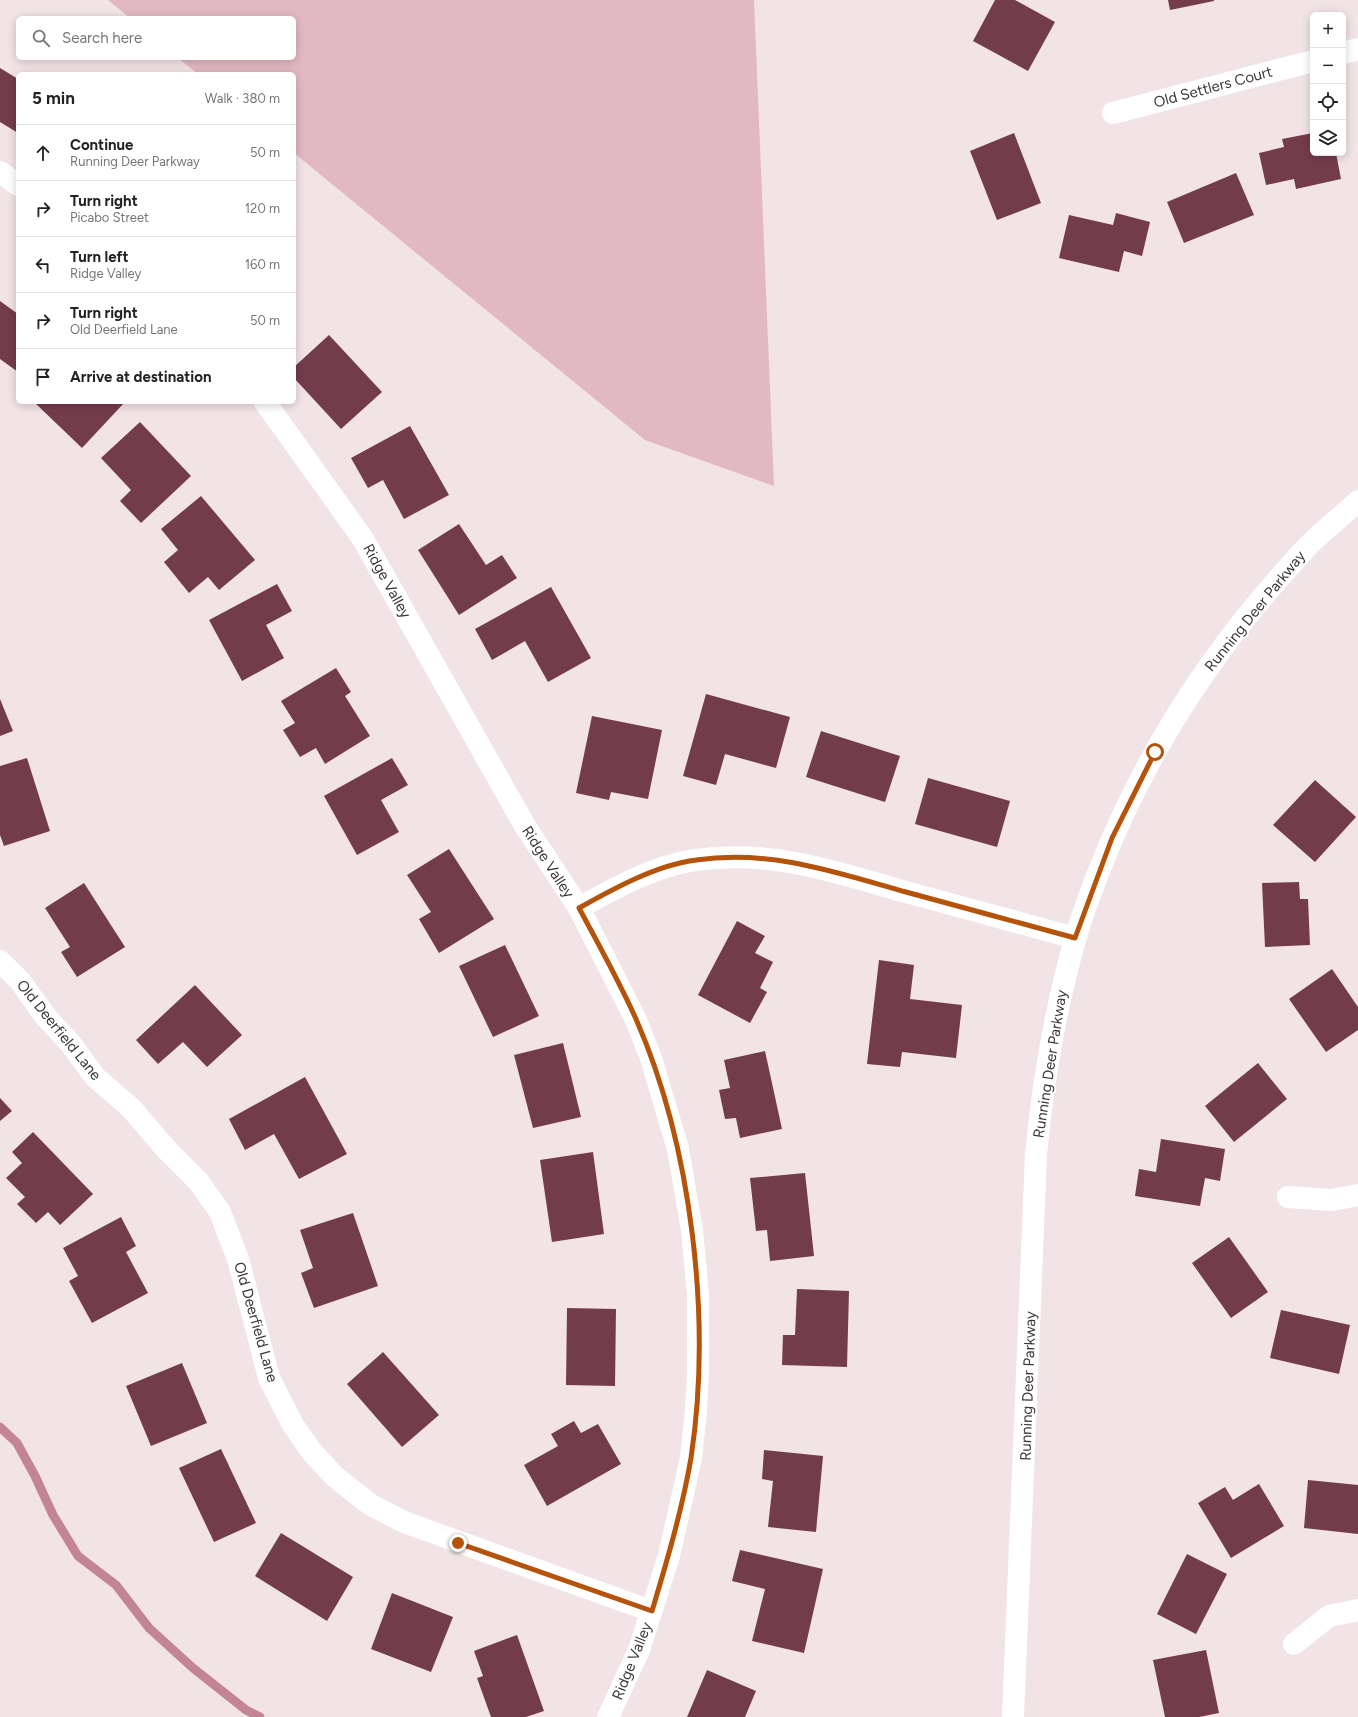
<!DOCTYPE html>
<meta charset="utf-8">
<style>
:root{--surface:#fff;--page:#f2f2f2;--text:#222;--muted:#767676;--line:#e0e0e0}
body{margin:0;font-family:Figtree,sans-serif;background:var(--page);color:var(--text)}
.controls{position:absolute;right:12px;top:12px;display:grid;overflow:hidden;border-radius:6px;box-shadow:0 2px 10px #0003}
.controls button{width:36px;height:36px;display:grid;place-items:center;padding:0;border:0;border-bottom:1px solid var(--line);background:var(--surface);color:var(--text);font:20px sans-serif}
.stop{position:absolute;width:12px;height:12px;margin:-9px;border:3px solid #b45309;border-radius:50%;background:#fff}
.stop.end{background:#b45309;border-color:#fff;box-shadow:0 1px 4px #0008}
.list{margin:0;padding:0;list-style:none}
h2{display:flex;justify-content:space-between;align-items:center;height:52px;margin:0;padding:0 16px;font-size:17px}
h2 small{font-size:13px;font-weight:400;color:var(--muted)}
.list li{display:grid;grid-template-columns:26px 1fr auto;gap:12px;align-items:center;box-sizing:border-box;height:56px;padding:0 16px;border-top:1px solid var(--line)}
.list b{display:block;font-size:15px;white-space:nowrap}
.list p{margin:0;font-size:13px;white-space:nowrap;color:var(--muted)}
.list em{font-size:13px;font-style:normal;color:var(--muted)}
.icon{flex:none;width:22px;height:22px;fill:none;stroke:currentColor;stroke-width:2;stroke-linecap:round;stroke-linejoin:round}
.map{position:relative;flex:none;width:1358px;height:1717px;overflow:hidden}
.search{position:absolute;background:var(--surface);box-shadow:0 2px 10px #0003;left:16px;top:16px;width:280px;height:44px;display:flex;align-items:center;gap:10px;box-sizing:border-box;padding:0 14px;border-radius:6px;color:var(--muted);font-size:15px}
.panel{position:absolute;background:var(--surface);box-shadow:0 2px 10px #0003;left:16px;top:72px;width:280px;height:332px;border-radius:6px}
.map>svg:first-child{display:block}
</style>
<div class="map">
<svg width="1358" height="1717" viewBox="0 0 1358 1717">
<rect width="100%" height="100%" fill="#f1e3e6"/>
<!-- green -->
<path fill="#e2b8c2" d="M108 0H754L774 486 645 440 294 153V74H198L178 58H294V18H130Z"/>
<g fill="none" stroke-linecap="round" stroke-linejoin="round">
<!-- stream -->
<path stroke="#c38595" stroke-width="9" d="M0 1427 17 1443 35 1476 53 1515 78 1556 116 1585 149 1628 193 1668 246 1710 260 1717"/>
</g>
<!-- building -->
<path fill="#733c4c" d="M995 0H1015L1055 22 1028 71 973 41Z
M1168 0H1214V1L1170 10Z
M0 68 18 79V133L0 122Z
M1014 133 1041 203 997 220 970 151Z
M1313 133V153H1336L1341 179 1296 189 1294 179 1266 185 1259 153 1284 147 1282 139Z
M1236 173 1254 215 1184 243 1167 202Z
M1116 213 1150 222 1142 256 1124 251 1119 272 1059 258 1069 215 1113 225Z
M0 301 18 314V372L0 359Z
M329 335 382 392 341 429 294 378V367Z
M34 402H123L124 403 82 448Z
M140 422 191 476 141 523 120 501 131 490 101 458Z
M410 426 449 495 404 519 383 480 368 488 351 458Z
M201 496 255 560 219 590 208 577 189 593 164 562 178 550 161 529Z
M459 524 486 565 502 555 517 578 459 615 418 550Z
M277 584 292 611 266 625 284 658 242 681 209 620Z
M551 587 591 658 548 682 525 641 492 660 475 629Z
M336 668 351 692 345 696 370 736 325 764 316 748 300 757 283 730 295 723 281 701Z
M706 694 790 717 776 768 725 754 716 785 683 776Z
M0 699 13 731 0 736Z
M592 716 662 730 648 799 611 792 609 800 576 793Z
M821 731 900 756 885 802 806 777Z
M27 758 50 831 4 846 0 835V766Z
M392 758 408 785 381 800 399 832 357 855 324 796Z
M928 778 1010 801 997 847 915 824Z
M1315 780 1356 817 1315 862 1273 825Z
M449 849 494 919 439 953 419 919 431 912 407 875Z
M1299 882 1300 899H1308L1310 945 1265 947 1262 883Z
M84 883 125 947 77 977 61 952 70 947 45 908Z
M737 921 765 936 755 953 773 962 760 988 767 992 750 1023 698 995Z
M505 945 539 1016 493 1037 459 966Z
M879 960 914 965 910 999 962 1005 956 1058 902 1052 900 1067 867 1064Z
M1332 969 1358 1007V1030L1326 1052 1289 999Z
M195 985 242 1035 207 1067 183 1042 158 1064 136 1040Z
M563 1043 581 1117 533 1128 514 1055Z
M765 1051 782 1129 740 1138 736 1118 725 1119 719 1090 730 1088 724 1060Z
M1258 1063 1287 1099 1234 1142 1205 1106Z
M305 1077 347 1154 299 1179 274 1134 245 1150 229 1119Z
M0 1098 12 1111 0 1121Z
M33 1132 93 1194 60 1225 48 1212 36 1223 17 1204 25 1197 6 1178 22 1163 12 1152Z
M1161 1139 1225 1149 1220 1181 1205 1178 1200 1206 1135 1196 1139 1169 1156 1172Z
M593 1152 604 1234 552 1242 540 1160Z
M805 1173 814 1256 770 1261 767 1230 756 1231 750 1178Z
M353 1213 378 1286 314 1308 301 1273 313 1268 300 1230Z
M121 1217 136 1246 126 1252 148 1293 92 1323 69 1281 78 1276 63 1248Z
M1229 1237 1268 1292 1231 1318 1192 1263Z
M797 1289 849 1291 847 1367 782 1365 783 1335H795Z
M567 1308 616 1309 615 1386 566 1385Z
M1281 1310 1350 1325 1339 1374 1270 1358Z
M383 1352 439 1415 402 1447 347 1384Z
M182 1363 207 1423 151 1446 126 1386Z
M574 1421 581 1433 598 1424 621 1464 547 1506 524 1465 558 1446 551 1434Z
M221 1449 256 1523 214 1542 179 1468Z
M764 1450 823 1456 816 1532 768 1527 773 1481 762 1479Z
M1308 1480 1358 1485V1534L1304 1528Z
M1259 1484 1284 1526 1231 1558 1198 1503 1225 1487 1233 1500Z
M281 1533 353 1577 327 1621 255 1576Z
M740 1550 823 1569 804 1653 752 1641 765 1589 732 1581Z
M1187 1554 1227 1574 1196 1634 1157 1614Z
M392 1593 453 1617 431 1672 371 1649Z
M517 1635 544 1711 526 1717H491L477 1678 483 1676 474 1651Z
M1206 1650 1219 1713 1199 1717H1165L1153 1660Z
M707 1670 756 1691 745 1717H687Z"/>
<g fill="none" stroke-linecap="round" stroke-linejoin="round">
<!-- minor -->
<path stroke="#fff" stroke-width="22" d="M1343 53 1358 49
M1113 113 1313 61
M0 172 18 185
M265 402 363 539 525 826 579 908 636 1020 651 1058 678 1149 692 1230 698 1295V1373L696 1411 691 1458 669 1556 639 1650 608 1717
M579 908C613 889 656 865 696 860 770 849 835 872 906 892 962 907 1019 923 1075 938
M0 961 20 981 46 1017 71 1044 95 1077 131 1108 166 1149 198 1181 220 1212 238 1259 269 1378 293 1425 312 1452 334 1476 371 1505 404 1522 651 1611
M1288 1197 1332 1200 1358 1195
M1294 1644 1329 1616 1358 1610
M1013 1717 1036 1154C1043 1081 1055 1010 1075 940 1081 918 1089 897 1097 876 1139 767 1202 665 1280 577 1290 566 1300 554 1310 544 1325 529 1342 516 1358 501"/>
</g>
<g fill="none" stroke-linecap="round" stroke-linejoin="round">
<!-- route -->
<path stroke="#b45309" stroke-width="5" d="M458 1543 652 1611C667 1561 682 1510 691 1458 712 1320 692 1147 636 1019 619 981 599 945 579 908 613 889 656 865 696 860 770 849 835 872 906 892 962 907 1019 923 1075 938L1112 838 1155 752"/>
</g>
<g text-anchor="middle" stroke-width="4" stroke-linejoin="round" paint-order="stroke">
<!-- street labels -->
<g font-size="15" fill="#3c3738" stroke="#fff">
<text transform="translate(1213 87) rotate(-15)" y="5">Old Settlers Court</text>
<text transform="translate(387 581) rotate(61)" y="5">Ridge Valley</text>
<text transform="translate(1255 611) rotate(-51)" y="5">Running Deer Parkway</text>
<text transform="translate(548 862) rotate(57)" y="5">Ridge Valley</text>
<text transform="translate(59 1030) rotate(51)" y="5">Old Deerfield Lane</text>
<text transform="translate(1050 1064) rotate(-81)" y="5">Running Deer Parkway</text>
<text transform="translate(256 1322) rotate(74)" y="5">Old Deerfield Lane</text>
<text transform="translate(1028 1386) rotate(-88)" y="5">Running Deer Parkway</text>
<text transform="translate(632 1661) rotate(-68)" y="5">Ridge Valley</text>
</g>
</g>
</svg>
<div class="controls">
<button>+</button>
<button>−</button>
<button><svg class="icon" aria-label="locate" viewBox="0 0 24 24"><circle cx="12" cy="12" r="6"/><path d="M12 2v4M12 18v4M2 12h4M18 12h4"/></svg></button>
<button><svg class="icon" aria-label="layers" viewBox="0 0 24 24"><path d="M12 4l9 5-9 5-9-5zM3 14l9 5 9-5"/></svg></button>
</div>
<div class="stop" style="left:1155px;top:752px"></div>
<div class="stop end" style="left:458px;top:1543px"></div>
<div class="search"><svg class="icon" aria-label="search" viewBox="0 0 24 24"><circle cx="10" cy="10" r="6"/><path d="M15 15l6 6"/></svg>Search here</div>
<section class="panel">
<h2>5 min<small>Walk · 380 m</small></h2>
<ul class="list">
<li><svg class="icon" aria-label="ahead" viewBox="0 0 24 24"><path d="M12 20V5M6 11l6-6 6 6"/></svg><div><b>Continue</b><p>Running Deer Parkway</p></div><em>50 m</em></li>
<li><svg class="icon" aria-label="right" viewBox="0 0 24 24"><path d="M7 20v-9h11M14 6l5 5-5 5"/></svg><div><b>Turn right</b><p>Picabo Street</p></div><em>120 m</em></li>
<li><svg class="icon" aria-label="left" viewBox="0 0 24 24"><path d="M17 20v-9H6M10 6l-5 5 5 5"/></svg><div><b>Turn left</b><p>Ridge Valley</p></div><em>160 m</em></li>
<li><svg class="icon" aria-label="right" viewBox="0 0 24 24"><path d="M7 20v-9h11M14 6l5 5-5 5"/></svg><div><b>Turn right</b><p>Old Deerfield Lane</p></div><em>50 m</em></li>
<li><svg class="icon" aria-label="arrive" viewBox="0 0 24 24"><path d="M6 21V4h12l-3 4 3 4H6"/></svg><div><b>Arrive at destination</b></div></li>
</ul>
</section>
</div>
